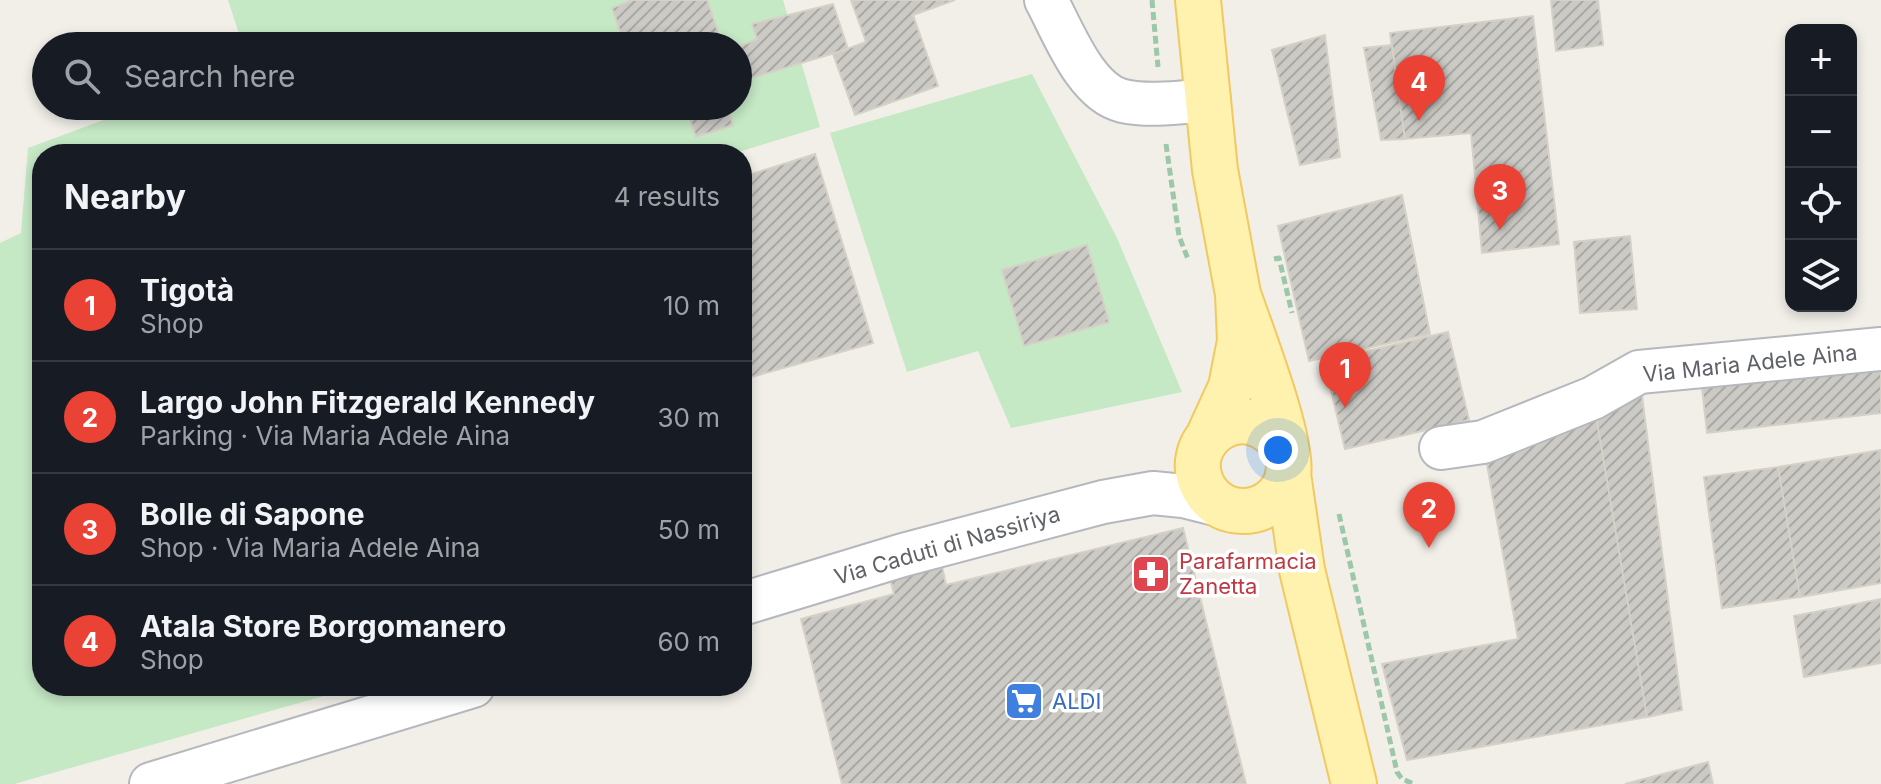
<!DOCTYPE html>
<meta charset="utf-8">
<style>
:root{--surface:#171b24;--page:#20242c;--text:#f1f3f6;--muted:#9ea1a6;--line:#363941;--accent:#ea4335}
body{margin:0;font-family:Inter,sans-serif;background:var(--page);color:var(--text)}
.controls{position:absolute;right:24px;top:24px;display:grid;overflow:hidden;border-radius:16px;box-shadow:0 4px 12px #0003}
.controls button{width:72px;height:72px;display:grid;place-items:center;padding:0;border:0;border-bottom:2px solid var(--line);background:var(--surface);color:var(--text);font:40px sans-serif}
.you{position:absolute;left:1278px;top:450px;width:28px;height:28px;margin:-20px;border:6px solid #fff;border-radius:50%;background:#1a73e8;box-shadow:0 0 0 12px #1a73e833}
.badge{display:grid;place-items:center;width:52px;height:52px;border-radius:50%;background:var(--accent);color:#fff;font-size:26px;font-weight:700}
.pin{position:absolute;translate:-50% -66px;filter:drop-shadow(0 2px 4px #0008)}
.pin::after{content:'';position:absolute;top:42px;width:28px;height:24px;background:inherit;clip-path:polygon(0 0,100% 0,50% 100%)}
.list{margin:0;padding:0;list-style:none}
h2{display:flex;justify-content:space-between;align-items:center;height:104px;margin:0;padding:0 32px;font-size:34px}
h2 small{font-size:26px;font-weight:400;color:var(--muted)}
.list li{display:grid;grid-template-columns:52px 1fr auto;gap:24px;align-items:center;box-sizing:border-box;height:112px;padding:0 32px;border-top:2px solid var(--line)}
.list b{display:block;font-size:30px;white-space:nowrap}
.list p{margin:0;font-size:26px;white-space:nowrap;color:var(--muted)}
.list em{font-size:26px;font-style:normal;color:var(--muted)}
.icon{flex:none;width:44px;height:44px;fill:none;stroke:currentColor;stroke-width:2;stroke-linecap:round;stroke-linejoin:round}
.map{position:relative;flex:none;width:1881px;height:784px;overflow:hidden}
.search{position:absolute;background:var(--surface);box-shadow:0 4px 12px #0003;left:32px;top:32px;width:720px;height:88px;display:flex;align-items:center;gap:20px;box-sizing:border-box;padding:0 28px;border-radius:44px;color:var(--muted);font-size:30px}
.panel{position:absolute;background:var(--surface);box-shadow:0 4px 12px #0003;left:32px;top:144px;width:720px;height:552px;border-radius:32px}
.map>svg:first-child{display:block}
</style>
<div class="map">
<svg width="1881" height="784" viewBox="0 0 1881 784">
<defs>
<pattern id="building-hatch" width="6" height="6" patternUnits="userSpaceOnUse" patternTransform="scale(2)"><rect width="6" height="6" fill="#cccac5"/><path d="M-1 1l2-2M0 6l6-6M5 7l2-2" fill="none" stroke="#a9a8a4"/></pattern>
</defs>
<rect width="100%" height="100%" fill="#f1efe8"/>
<!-- green -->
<path fill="#c5e8c5" d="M228 0H783L820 127 732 154H42V686H359L14 784H0V243L21 233 28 148 141 106H738V46H243Z
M1032 74 1117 238 1182 392 1011 428 978 351 907 372 830 133Z"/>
<!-- building -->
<path fill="url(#building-hatch)" stroke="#d6d1c6" stroke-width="2" d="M632 0H707L723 46H625L612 8Z
M851 0H955L913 15 938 86 855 115 833 54 866 42Z
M1551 0H1598L1603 45 1556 51Z
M833 4 848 49 738 82V47L757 39 752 24Z
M1533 16 1559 244 1482 253 1471 133 1405 139 1390 33Z
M1325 35 1340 157 1300 165 1272 50Z
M1392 45 1405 139 1381 140 1364 48Z
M685 106H727L733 125 696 137Z
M815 154 873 343 748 378 742 357V177Z
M1402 195 1430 334 1309 361 1278 226Z
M1630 236 1637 309 1580 313 1574 242Z
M1087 245 1109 322 1024 346 1002 270Z
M1448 332 1469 420 1345 449 1324 361Z
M1881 368V413L1707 433 1702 388Z
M1639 372 1682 710 1647 717 1593 398Z
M1593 398 1647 717 1407 760 1382 664 1518 639 1483 442Z
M1881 450V583L1800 597 1778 467Z
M1778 467 1800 597 1722 608 1704 477Z
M1183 528 1246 784H842L801 619 894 594 890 578 942 566 946 585Z
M1881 599V663L1804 677 1794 616Z
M1708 762 1713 784H1625Z"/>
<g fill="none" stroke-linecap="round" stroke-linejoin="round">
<defs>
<path id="minor" d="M1046 0C1063 31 1085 92 1123 101 1150 107 1182 102 1209 100
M1441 448 1483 442 1593 398 1639 372 1881 349
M742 604 903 555 1103 502 1153 493 1183 496 1219 505
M151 784 473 686"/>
<path id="major" d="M1198 0 1215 170 1238 294 1240 341 1231 387 1209 435
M1238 294C1250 330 1295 444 1288 476 1283 497 1264 511 1243 511 1228 511 1216 505 1207 493 1172 443 1245 387 1285 448
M1288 474 1302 570 1354 784"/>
</defs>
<!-- minor casing -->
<use href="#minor" stroke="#b5b8bc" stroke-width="46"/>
<!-- major casing -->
<use href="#major" stroke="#f2c960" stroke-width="48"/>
<!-- path -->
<path stroke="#9cc7a9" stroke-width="5" stroke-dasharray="8 4" stroke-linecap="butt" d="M1152 0 1158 67
M1166 144 1179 236 1188 259
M1274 259 1279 258 1292 313
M1339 514 1397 772 1402 779 1414 784"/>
<!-- minor -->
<use href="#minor" stroke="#fff" stroke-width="42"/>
<!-- major -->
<use href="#major" stroke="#fff2af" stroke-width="44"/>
</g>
<!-- icons -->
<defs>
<symbol id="pharmacy-square" viewBox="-11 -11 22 22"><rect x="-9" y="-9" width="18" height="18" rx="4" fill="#e0444e" stroke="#fff"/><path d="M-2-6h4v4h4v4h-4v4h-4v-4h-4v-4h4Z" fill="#fff"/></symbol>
<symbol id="supermarket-square" viewBox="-11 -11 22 22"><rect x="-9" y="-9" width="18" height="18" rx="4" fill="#3f7fe0" stroke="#fff"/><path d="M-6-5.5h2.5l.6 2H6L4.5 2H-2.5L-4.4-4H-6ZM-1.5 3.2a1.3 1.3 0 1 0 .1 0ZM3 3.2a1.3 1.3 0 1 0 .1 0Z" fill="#fff"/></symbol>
</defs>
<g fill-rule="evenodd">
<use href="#pharmacy-square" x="1129" y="552" width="44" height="44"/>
<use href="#supermarket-square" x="1002" y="679" width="44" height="44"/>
</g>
<g text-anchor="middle" stroke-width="7" stroke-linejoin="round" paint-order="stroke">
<!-- street labels -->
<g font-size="22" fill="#5f6368" stroke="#fff">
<text transform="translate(1750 363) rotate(-6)" y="8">Via Maria Adele Aina</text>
<text transform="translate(947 545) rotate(-16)" y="8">Via Caduti di Nassiriya</text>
</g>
<!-- health labels -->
<g font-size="22" fill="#be3a42" stroke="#fff" text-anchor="start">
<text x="1179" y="569">Parafarmacia<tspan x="1179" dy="25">Zanetta</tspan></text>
</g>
<!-- shop labels -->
<g font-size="22" fill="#366cbe" stroke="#fff" text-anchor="start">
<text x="1052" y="709">ALDI</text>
</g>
</g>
</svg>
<div class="controls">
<button>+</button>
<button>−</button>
<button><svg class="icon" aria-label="locate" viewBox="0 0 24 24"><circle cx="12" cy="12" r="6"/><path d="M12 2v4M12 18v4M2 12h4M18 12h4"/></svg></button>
<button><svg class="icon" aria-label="layers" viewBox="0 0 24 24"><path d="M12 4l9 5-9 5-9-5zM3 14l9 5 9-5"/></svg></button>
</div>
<div class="you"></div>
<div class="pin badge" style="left:1345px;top:408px">1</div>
<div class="pin badge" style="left:1429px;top:548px">2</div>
<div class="pin badge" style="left:1500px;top:230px">3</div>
<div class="pin badge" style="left:1419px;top:121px">4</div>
<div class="search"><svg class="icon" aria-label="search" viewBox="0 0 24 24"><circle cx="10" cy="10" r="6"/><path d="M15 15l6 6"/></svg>Search here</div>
<section class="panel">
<h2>Nearby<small>4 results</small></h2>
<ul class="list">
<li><span class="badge">1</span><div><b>Tigotà</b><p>Shop</p></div><em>10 m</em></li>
<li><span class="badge">2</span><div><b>Largo John Fitzgerald Kennedy</b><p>Parking · Via Maria Adele Aina</p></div><em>30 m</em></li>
<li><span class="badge">3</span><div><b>Bolle di Sapone</b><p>Shop · Via Maria Adele Aina</p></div><em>50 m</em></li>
<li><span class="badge">4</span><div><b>Atala Store Borgomanero</b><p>Shop</p></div><em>60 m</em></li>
</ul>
</section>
</div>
